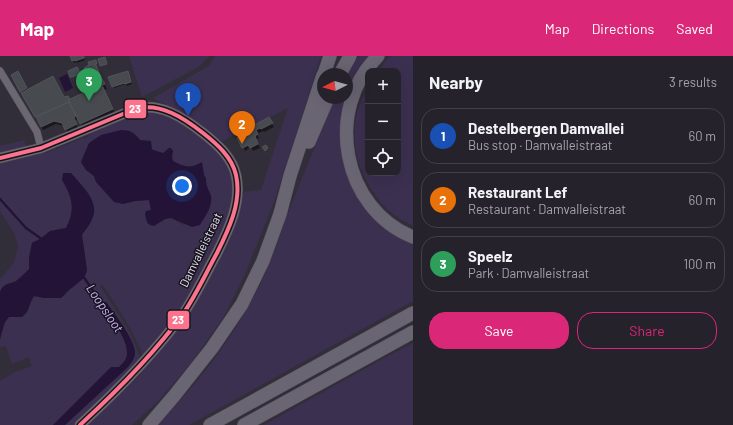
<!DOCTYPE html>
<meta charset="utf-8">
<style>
:root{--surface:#26222b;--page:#322f37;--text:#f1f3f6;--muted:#a4a4a9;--line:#423f47;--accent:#db2777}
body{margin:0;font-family:Barlow,sans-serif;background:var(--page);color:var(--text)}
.controls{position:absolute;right:12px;top:12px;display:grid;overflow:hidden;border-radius:8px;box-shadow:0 4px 16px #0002}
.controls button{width:36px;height:36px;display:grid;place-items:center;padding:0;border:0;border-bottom:1px solid var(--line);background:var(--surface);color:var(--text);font:20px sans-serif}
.compass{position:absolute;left:317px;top:12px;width:36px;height:36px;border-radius:50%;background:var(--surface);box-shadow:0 4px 16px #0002;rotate:264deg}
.you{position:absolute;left:182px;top:130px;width:14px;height:14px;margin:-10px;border:3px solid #fff;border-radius:50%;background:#1a73e8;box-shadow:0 0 0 6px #1a73e833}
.badge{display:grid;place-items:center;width:26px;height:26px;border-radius:50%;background:var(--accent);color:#fff;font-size:13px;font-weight:700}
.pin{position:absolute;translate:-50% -33px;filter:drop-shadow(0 1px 2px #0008)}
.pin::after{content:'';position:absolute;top:21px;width:14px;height:12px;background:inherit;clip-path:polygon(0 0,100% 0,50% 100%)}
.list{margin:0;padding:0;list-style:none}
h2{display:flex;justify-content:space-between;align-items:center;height:52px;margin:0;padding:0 16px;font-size:17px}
h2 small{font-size:13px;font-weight:400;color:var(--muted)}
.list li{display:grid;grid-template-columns:26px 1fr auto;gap:12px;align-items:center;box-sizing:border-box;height:56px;margin:0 8px 8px;padding:0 8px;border:1px solid var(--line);border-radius:16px}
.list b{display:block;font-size:15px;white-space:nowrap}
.list p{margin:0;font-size:13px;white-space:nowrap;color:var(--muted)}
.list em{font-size:13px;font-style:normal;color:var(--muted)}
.actions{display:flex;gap:8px;padding:12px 16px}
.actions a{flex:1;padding:9px 0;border:1px solid var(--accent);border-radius:16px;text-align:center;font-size:14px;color:var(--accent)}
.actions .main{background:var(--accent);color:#fff}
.icon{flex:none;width:22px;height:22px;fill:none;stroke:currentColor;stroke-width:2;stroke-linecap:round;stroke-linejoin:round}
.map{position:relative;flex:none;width:413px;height:369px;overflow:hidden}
header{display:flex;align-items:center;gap:24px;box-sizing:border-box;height:56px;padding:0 20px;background:var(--accent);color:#fff}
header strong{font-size:19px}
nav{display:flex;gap:22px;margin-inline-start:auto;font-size:14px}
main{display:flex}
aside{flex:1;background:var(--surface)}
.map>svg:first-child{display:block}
</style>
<header>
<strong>Map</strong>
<nav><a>Map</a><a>Directions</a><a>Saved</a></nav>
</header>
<main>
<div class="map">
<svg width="413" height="369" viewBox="0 0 413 369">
<rect width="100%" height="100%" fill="#322e39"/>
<!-- green -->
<path fill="#3c3050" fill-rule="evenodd" d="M129 0H209L200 10 142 41Z
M215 0H321L274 146 245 218 223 262 191 307 159 344 132 369H88L138 321 201 238 232 179 244 136 261 134 288 52 222 85 199 67 153 42 209 10Z
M359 0H372L346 45 357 137 413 185V245L189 369H156C198 329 233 282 259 231 272 206 280 178 290 152 305 115 320 78 335 42H347V19Z
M392 0H413V170C404 165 395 160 387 153 362 128 346 86 359 51 361 44 365 38 368 32V117H398V15H379L387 3Z
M149 55 161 57 189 70 221 99 231 115 233 136 229 161 195 230 183 249 143 300C132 272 119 253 102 228L100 230 129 275 140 300 138 307 75 369H65L128 311C129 308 133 305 133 303 138 284 116 260 106 246L103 249C111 261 128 283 127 298 127 303 123 307 119 311L111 312 53 369H0V325L15 316 32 310 29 301 12 308 6 290 0 291C0 281 2 268 9 261 35 262 23 253 35 240L44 242H61C65 239 68 234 73 231 79 225 85 224 87 214L82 179C85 174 90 169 92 163 100 145 82 130 71 117L69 136 71 142 72 154 70 165 66 172 50 175 40 183 32 187 29 202V213C25 217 21 221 17 225 10 228 3 227 0 236V223L14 207 18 190 15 179 0 155V105L39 97H46L83 82 86 83C100 65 128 60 149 55ZM133 76C143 87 149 93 163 97L169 92 173 95 172 101 173 105C182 110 187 113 197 109L206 122V128L210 141 209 154 183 169 171 162 165 163 159 167 147 168 145 158 151 154 149 144 135 145 123 148 96 126 94 120 86 114 81 106 88 90Z
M24 84 26 92 0 97V90Z
M413 287V369H264L377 306Z"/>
<!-- water -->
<path fill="#231336" d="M67 18 73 32 65 36 59 22Z
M121 74C131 74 134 77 140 84L151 85 152 93 153 94 163 97 169 92H171L173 95 172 101 173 105C185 111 189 113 202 106L204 119 206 122C206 128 207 131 210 137 215 147 205 161 200 169L192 171 171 162 165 163 154 170C146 169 147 164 145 158L146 155 151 154 149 144 135 145 123 148 114 146 96 126 94 120 86 114 81 106 89 87 101 79Z
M63 117H71C81 129 101 146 92 163 90 169 85 174 82 179L87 214C85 224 79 225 73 231 68 234 65 239 61 242H44L34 240C28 248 31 254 22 261H9L5 266 0 283V236C3 227 10 228 16 225 21 221 25 217 29 213V202L32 187 40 183 50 175 66 172C76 153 72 141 62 124Z
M106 246C113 256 136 285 135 297 135 302 131 307 128 311L65 369H53L111 311H119C123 307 127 303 127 298 128 282 110 261 102 248Z"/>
<!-- shadow -->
<path fill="#0007" d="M71 0H83L85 4 77 7V6L74 7Z
M97 7V10L96 11 107 33 104 34 115 58 83 72 78 62 75 66 78 72 68 77 64 70 56 68 43 74 12 20 18 17 28 35 64 43 68 41 70 44 93 33 85 13Z
M128 18 132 28 127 30 126 28 114 32 113 30Z
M269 63 274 71 264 76 263 75 257 78 259 82 256 84 260 92 253 95 251 91 245 95 244 92 253 87 238 82Z"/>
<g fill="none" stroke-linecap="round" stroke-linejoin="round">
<!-- stream -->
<path stroke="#231336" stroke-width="2.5" d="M0 143 26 172 43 184
M83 220 104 251"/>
</g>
<!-- building -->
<path fill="#474a4f" stroke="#51555a" d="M70 0H84V2L75 5V4L72 5Z
M105 1 107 8 100 10 98 3Z
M96 4 97 8 90 10V12L96 9 100 19 89 25 84 12 89 9 88 6Z
M77 11 78 12 80 18 72 21H70L68 15Z
M18 15 27 32 20 36 11 19Z
M128 15 131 26 125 28V27L112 31 108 21Z
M100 19 105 28 102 29 113 53 80 68 68 44 92 33 88 25Z
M53 20 64 41 68 40 70 43 68 44 69 46 35 61 21 37Z
M69 46 76 59 74 62 77 68 65 74 62 67 54 65 41 71 36 61Z
M269 61 273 67 261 73 260 72 256 74 258 78 255 80 258 88 250 92 248 89 242 92 237 82 250 74 249 72Z
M266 89 268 92 265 95 262 91Z"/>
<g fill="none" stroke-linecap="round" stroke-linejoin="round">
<defs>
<path id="street" d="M0 15 37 76 41 92"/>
<path id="secondary" d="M0 102 41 92 135 53C160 46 184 62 203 77 217 88 232 101 236 119 242 146 229 173 217 197 206 217 196 239 183 258 153 299 117 335 80 369"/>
<path id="highway" d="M378 0C324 53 342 153 413 181
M324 18 330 0
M340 18 350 0
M309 86 328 42
M149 369 174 340 212 292 242 248 263 205 280 158 290 120 323 19
M210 369 413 257
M244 369 413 276"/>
</defs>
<!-- street casing -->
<use href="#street" stroke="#4f4b55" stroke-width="8"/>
<!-- secondary casing -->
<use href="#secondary" stroke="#4f4b55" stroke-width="11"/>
<!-- highway casing -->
<use href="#highway" stroke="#4f4b55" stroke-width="14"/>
<!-- street -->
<use href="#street" stroke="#6a6770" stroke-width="7"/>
<!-- secondary -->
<use href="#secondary" stroke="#6a6770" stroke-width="10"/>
<!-- highway -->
<use href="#highway" stroke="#6a6573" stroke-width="13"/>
<defs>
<path id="bus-1" d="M0 102 41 92 135 53C160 46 184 62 203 77 217 88 232 101 236 119 242 146 229 173 217 197 206 217 196 239 183 258 153 299 117 335 80 369"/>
</defs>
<!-- bus-1 casing -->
<use href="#bus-1" stroke="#17141d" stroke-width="7"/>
<!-- bus-1 -->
<use href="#bus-1" stroke="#fc738d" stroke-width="4"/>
</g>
<g text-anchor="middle" stroke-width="3" stroke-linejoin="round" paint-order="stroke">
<!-- street labels -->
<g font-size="12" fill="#e5e0ee" stroke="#17141d">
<text transform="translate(201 194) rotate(-64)" y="4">Damvalleistraat</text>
</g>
<!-- water labels -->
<g font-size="13" font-style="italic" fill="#ccb1f7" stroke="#17141d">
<text transform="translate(105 252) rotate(56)" y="5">Loopsloot</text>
</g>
</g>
<g stroke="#17141d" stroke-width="1.5">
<rect x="124" y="43" width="23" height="20" rx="4" fill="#fc738d"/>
<rect x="167" y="254" width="23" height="20" rx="4" fill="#fc738d"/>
</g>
<g font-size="11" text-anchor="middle" font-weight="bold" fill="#fff">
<text x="135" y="57">23</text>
<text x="178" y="268">23</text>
</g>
</svg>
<div class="controls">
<button>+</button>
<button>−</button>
<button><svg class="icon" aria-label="locate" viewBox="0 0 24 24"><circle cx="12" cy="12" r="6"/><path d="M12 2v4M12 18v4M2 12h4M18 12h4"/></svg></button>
</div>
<svg class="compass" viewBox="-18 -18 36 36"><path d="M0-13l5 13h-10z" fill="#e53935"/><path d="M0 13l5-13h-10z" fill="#a4a4a9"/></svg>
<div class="you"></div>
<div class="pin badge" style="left:188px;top:60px;background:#1a4fb4">1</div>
<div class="pin badge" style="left:242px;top:88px;background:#e8710a">2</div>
<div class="pin badge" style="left:89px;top:45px;background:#2e9e5b">3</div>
</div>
<aside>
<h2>Nearby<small>3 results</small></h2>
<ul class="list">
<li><span class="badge" style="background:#1a4fb4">1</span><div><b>Destelbergen Damvallei</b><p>Bus stop · Damvalleistraat</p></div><em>60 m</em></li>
<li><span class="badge" style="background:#e8710a">2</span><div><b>Restaurant Lef</b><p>Restaurant · Damvalleistraat</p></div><em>60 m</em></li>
<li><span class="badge" style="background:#2e9e5b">3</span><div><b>Speelz</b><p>Park · Damvalleistraat</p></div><em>100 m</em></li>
</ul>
<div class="actions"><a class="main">Save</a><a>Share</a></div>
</aside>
</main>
